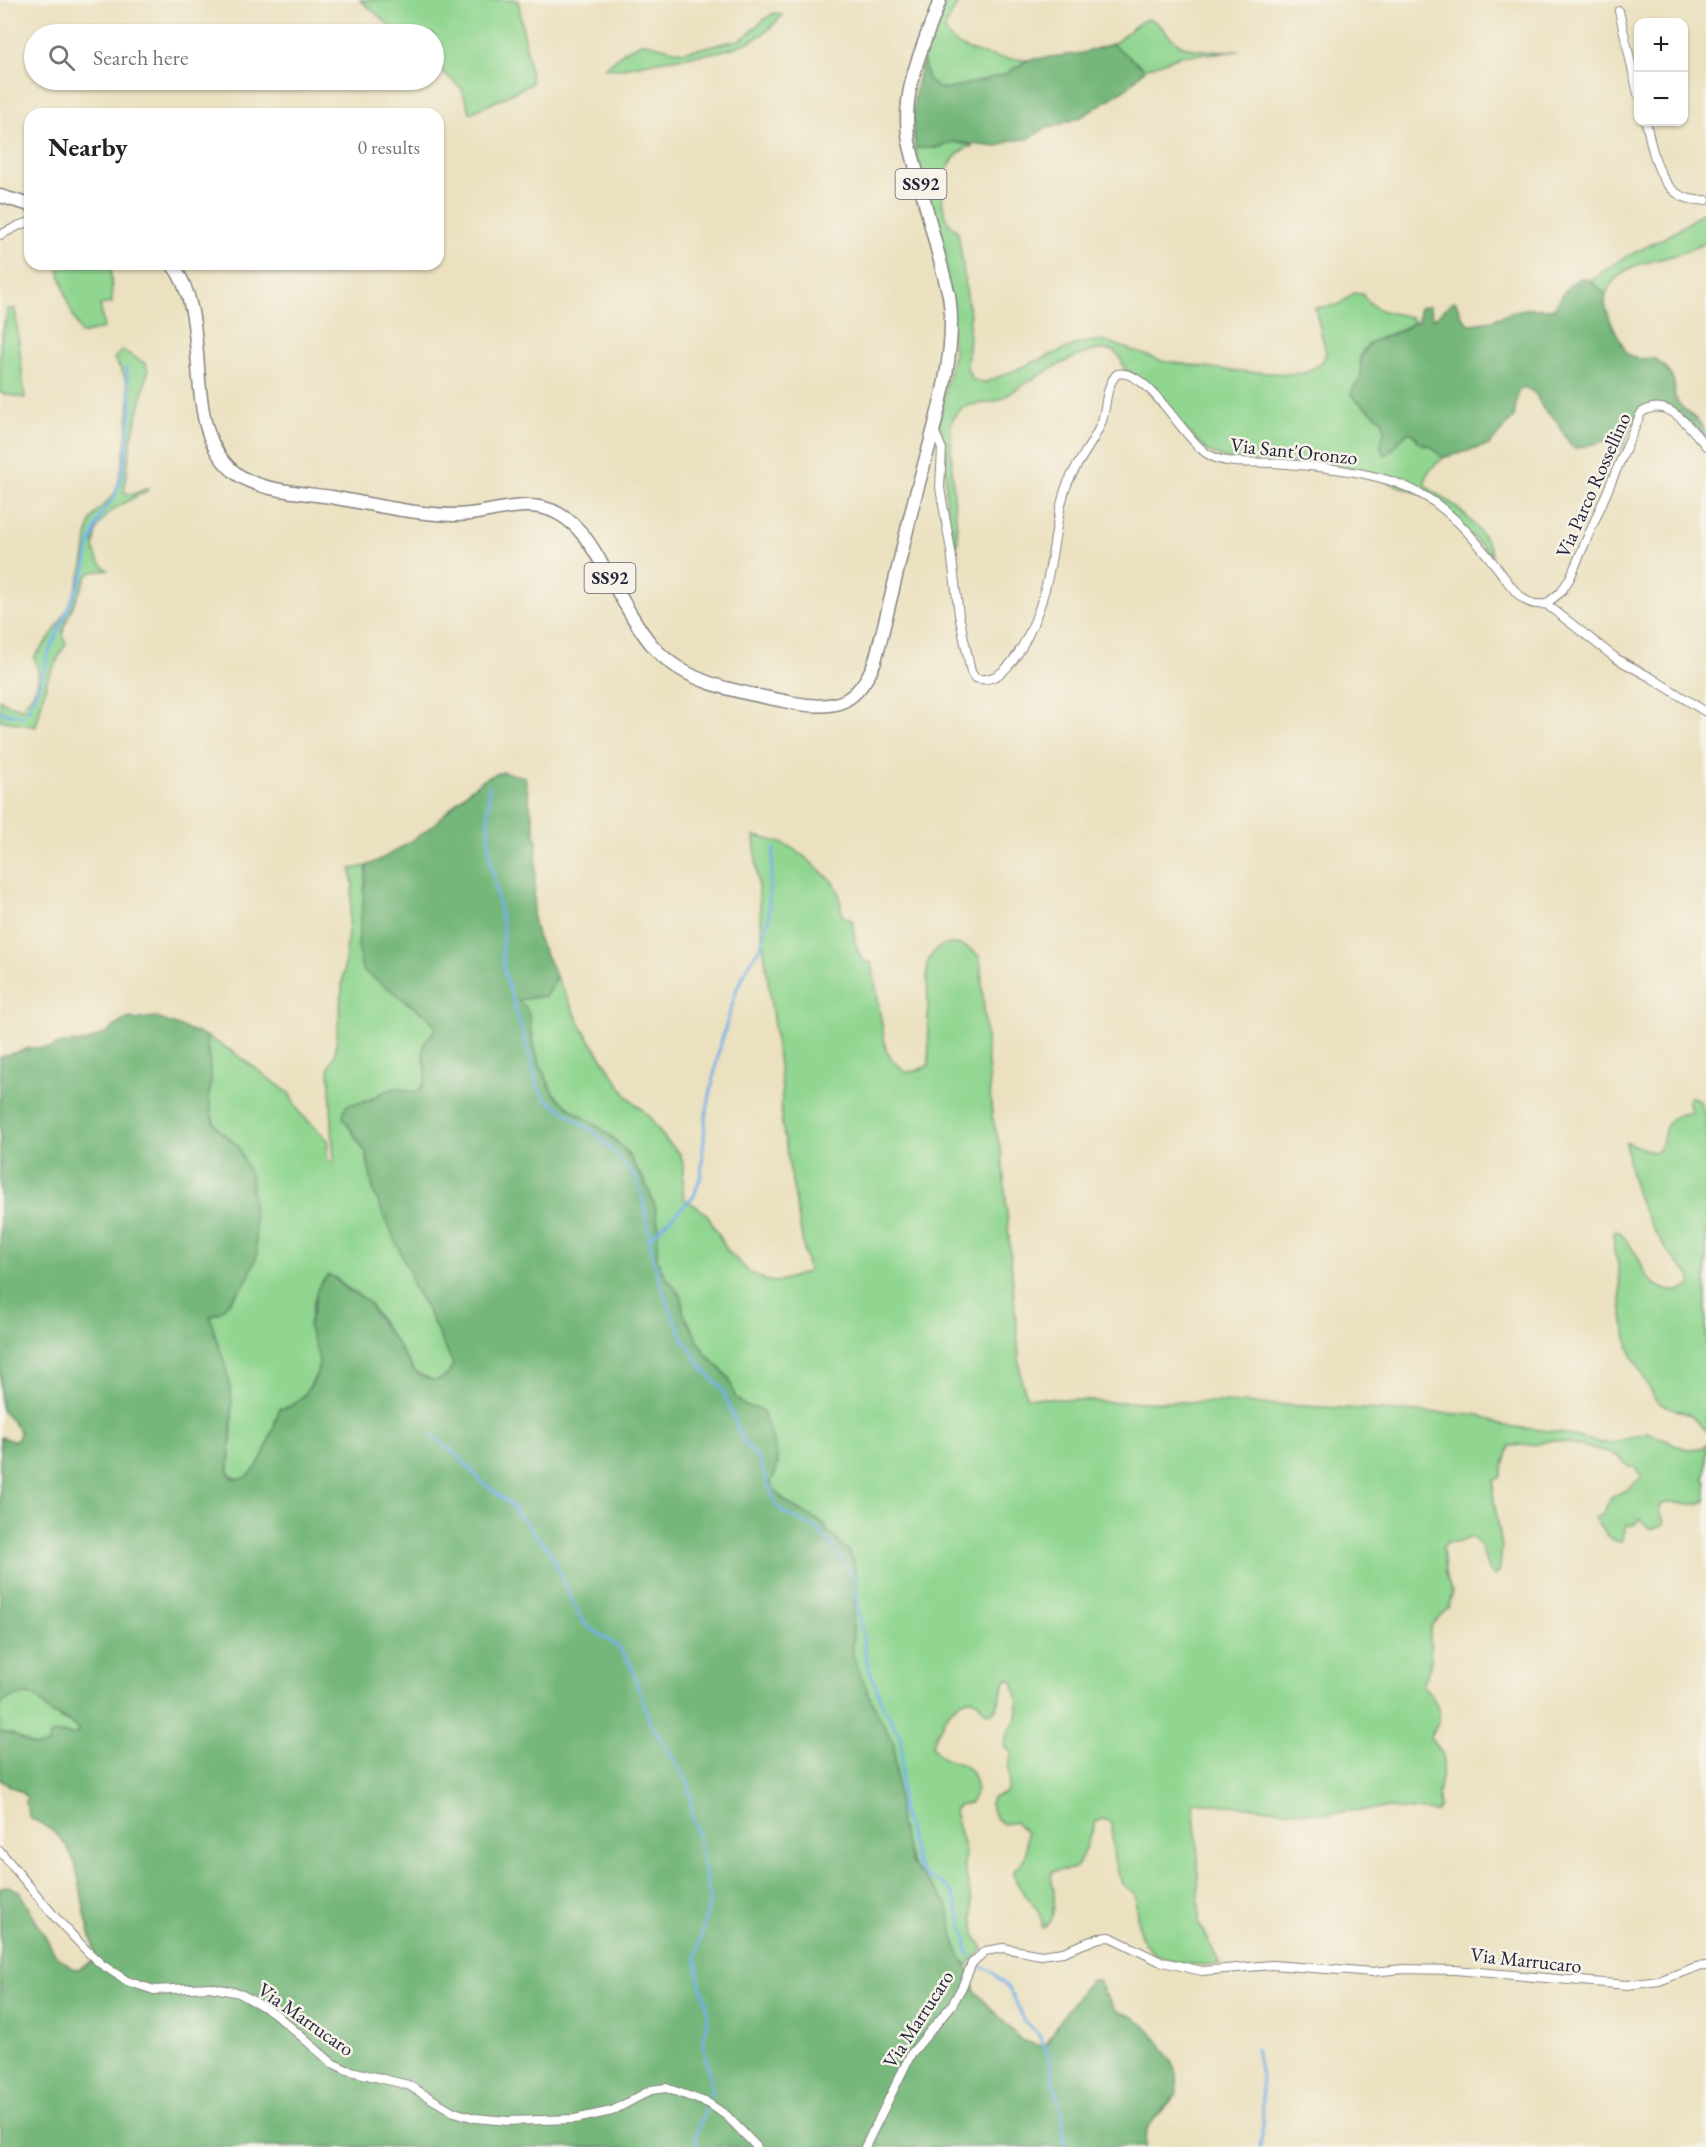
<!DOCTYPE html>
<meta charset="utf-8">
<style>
:root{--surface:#fff;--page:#f6f6f6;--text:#222;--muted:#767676;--line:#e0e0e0}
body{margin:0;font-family:"EB Garamond",serif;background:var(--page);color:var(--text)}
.controls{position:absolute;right:18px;top:18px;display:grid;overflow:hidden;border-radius:12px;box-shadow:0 2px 4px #0004}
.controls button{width:54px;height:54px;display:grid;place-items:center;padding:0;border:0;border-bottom:2px solid var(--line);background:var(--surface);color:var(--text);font:30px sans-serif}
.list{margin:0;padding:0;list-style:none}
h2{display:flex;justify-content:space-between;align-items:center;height:78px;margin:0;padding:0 24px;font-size:26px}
h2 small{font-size:20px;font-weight:400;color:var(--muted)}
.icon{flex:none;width:33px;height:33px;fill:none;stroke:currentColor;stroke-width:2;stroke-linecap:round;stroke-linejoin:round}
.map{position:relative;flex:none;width:1706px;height:2147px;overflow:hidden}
.search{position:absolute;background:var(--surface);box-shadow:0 2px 4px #0004;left:24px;top:24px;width:420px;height:66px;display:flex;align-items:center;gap:15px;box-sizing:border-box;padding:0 21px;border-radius:33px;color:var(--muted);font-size:22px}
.panel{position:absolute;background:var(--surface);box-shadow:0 2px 4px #0004;left:24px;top:108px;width:420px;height:162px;border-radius:18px}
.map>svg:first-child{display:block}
</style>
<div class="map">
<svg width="1706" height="2147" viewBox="0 0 1706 2147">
<rect width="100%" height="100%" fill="#f7f3e8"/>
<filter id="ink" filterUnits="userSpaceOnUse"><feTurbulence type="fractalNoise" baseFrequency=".0167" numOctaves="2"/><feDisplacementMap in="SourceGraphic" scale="12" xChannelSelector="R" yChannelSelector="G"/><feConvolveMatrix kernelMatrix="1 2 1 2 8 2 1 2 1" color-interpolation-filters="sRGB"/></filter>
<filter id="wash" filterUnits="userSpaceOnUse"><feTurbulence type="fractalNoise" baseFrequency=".008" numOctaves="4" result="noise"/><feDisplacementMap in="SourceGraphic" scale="24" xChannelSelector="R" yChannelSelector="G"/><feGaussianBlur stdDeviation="1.35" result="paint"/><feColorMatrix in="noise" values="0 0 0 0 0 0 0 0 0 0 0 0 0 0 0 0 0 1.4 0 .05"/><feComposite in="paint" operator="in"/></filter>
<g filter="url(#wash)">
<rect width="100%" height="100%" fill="#ebe1c0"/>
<!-- green -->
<path fill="#90d690" stroke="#597c66" stroke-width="1.5" d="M360 0H518L532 83 497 101 470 113 462 89 434 64V34H400Z
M946 0H959L945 28C949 54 1008 59 1028 60L1006 74 949 89 937 88 927 79 923 59Z
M774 13 782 15C756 52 705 54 664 60 649 63 633 66 618 69L605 68 625 51 643 42 682 52 739 40C752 34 760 20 774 13Z
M1147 19C1161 20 1168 39 1181 45 1198 53 1221 50 1239 51L1180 56 1145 69 1112 44C1125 37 1133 24 1147 19Z
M954 142 973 146C944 153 937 193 946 218 948 224 954 227 958 232L970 316 967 368 973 380 986 382 1077 344 1095 341 1109 342 1162 361 1234 371 1289 374 1304 373 1319 365 1323 361 1326 352 1315 308 1338 305 1354 293 1362 294C1380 316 1385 310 1410 317L1414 322C1399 335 1365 336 1360 357 1359 364 1362 370 1361 377 1360 384 1356 392 1355 399L1382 420C1387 429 1384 437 1380 447L1389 453 1402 435 1410 432 1423 445 1431 446 1437 450 1443 458 1427 473 1425 485C1434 493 1446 499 1456 507 1467 516 1491 541 1492 556L1432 498 1351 469 1226 459 1207 451 1130 372 1125 370C1123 365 1121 357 1117 354 1097 335 1020 387 1001 399 988 407 962 398 953 419 949 427 951 438 951 446 952 479 955 510 958 542L954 544 946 499 945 444 938 422 954 351 915 148H935Z
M1706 210V243C1690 250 1673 257 1656 260 1634 265 1615 271 1606 294L1590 281 1620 260 1672 234Z
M57 264H111L112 303 100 305 104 328 81 334 69 306Z
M8 309H15L25 398 0 393V343Z
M122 350 146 364 148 371 131 441 124 492 132 495 147 488 148 490C135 498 119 504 108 514 91 530 88 557 108 570L93 572 87 576 64 626 63 634 66 643 47 680 36 727 0 720V699L5 703 25 709V703C39 689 42 676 34 657 58 630 75 600 83 565 86 551 86 537 90 524 94 509 109 504 115 492 122 478 131 408 129 392 127 378 121 369 114 359Z
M754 836C785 842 795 847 817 868 824 874 833 880 837 888 842 897 839 907 843 916L853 921C853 936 855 948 863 961L872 963 886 1050 892 1060 906 1072 916 1071 929 1065 927 965C936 938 961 939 980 957L992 1116 1002 1155 1021 1379 1027 1397 1108 1402H1222L1479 1415 1506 1426 1557 1432 1602 1443H1612L1647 1432 1686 1449 1702 1448 1706 1444V1471L1704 1478 1706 1482V1500L1696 1504 1663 1503 1660 1508 1664 1523 1660 1527 1651 1529 1640 1519 1634 1525 1627 1526 1621 1541H1615L1607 1535 1594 1519 1603 1514 1611 1497 1626 1490 1641 1478 1642 1475 1637 1472 1635 1467H1629L1620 1458 1608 1452 1552 1440 1538 1444 1510 1446 1500 1478 1494 1480 1493 1494 1502 1547 1499 1573 1494 1576C1480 1564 1490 1551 1472 1537L1460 1542H1447L1443 1547 1445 1573 1452 1593 1449 1607 1433 1623 1430 1630 1431 1667 1422 1685C1432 1694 1440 1705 1439 1720 1438 1726 1432 1731 1430 1738L1442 1753 1444 1760 1438 1794 1440 1807 1436 1812 1388 1808 1348 1811 1329 1814 1193 1802 1198 1856 1199 1923 1220 1964C1194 1966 1152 1966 1141 1936 1136 1924 1137 1908 1135 1894L1122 1884 1114 1859 1111 1824 1108 1821 1102 1819 1096 1822 1078 1865 1073 1869 1052 1871C1050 1879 1053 1884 1054 1892 1055 1904 1054 1923 1042 1928 1044 1902 1013 1894 1014 1869 1029 1861 1026 1847 1026 1832L1015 1822 1004 1824C995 1819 993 1813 990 1804L992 1798 1006 1793C1013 1780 1004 1767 1012 1754L1004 1745C1005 1733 1011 1729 1016 1719 1021 1708 1016 1692 1013 1681L1007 1678C1000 1689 1002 1703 992 1713L986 1712 978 1702 972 1699C952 1699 938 1729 932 1746 943 1766 961 1758 971 1772 975 1777 975 1784 977 1790L970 1803 958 1806 954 1811 965 1852 964 1866 972 1902 975 1936 983 1948 967 1966 960 1956 955 1943 947 1903 916 1870 907 1851 900 1825 898 1805 894 1745 871 1700 853 1656V1621L857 1582 848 1551 827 1530 825 1524C805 1512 779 1503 770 1481L778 1464 776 1451 763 1413 758 1408 745 1406 735 1397 729 1378 705 1353 683 1312 682 1298 662 1271 657 1259 658 1226 655 1206 644 1180 626 1151 613 1137 568 1107 553 1093 539 1061 532 1041 533 1034 517 1000 545 996 554 983 555 974 584 1031 627 1096 648 1115 665 1139 680 1154 683 1163V1193L685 1199 706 1213 728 1251 748 1271 765 1280 773 1282 780 1281 808 1272 781 1119 782 1089 762 934Z
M367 866 358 945 406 1002 427 1016 436 1027C434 1036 426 1037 424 1045 421 1059 431 1073 422 1086 415 1097 405 1088 396 1088 386 1089 375 1098 366 1101 360 1103 353 1104 347 1105V1124L366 1153 374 1193 410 1274 413 1287 424 1304 453 1364C451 1372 446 1379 437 1382L419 1374 414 1370 369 1303C359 1292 344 1290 335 1277 329 1283 318 1290 315 1297 313 1302 309 1326 310 1329 312 1340 319 1350 319 1361 319 1378 298 1409 280 1408 274 1424 264 1460 254 1472 250 1477 243 1479 237 1479L229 1474C229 1448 235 1420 231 1394 228 1367 216 1342 209 1316L230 1302 243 1286 255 1261 251 1178 238 1146 218 1129 212 1117 209 1097 211 1077 206 1036 233 1052 289 1093 300 1113 328 1140 327 1156 329 1161 334 1162 329 1067 335 1054 353 885 351 869Z
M1689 1097C1702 1096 1702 1109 1706 1119V1431L1690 1415 1661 1404 1655 1399 1629 1349 1622 1310 1618 1263 1614 1252V1230L1619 1231C1625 1238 1631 1246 1636 1254 1641 1261 1642 1268 1646 1275 1656 1290 1677 1297 1691 1285V1277C1653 1241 1630 1194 1626 1142L1653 1152 1659 1151C1666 1129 1664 1113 1692 1113L1688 1101Z
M21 1694 37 1697 47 1710 79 1729V1732L74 1735 64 1733 51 1734 48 1744 36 1747 12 1734 0 1732V1706L6 1700Z"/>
<!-- forest -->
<path fill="#74b77a" stroke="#4b6c5a" stroke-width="1.5" d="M1112 44 1145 69 1128 87 1083 116 1053 127 1044 129 1028 139 1012 140 997 147 954 142 935 148H915C910 113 914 93 923 59L928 79 937 88 949 89 1006 74 1028 60 1082 53Z
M1582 278 1590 281 1606 294 1605 305 1611 322 1627 354 1638 359 1653 358C1663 364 1671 371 1674 383 1675 387 1674 393 1675 397 1683 417 1706 415 1706 442L1678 411 1654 404 1639 411 1621 450 1608 440 1575 449 1570 445 1557 421 1543 409 1535 393 1524 387 1518 391 1514 417 1489 445 1443 458 1431 446 1418 442 1417 437 1410 432C1398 437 1396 450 1385 455 1375 445 1389 434 1382 420L1355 399 1351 394 1354 387 1361 378C1357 328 1387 346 1414 322H1418L1419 308 1429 306 1433 318C1443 315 1446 304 1455 301L1463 318 1469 324C1489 324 1502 315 1520 310 1532 307 1543 311 1554 308 1564 295 1566 283 1582 278Z
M504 772 525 777 537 843 533 918 537 936 555 974 554 983 545 996 518 1000C535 1012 528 1026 533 1043 537 1058 544 1072 550 1087L553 1093 568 1107 602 1129 626 1151 647 1186 655 1206 658 1226 657 1259 662 1271 682 1298 683 1312 686 1318 705 1353 729 1378 735 1397 745 1406 758 1408 763 1413C769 1430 787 1467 770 1481 779 1503 805 1513 825 1524L827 1530 848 1551 854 1562 857 1582 853 1621V1656L871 1700 894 1745 900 1825 912 1864 947 1903 955 1943 960 1956 970 1972 975 1991 1021 2040 1040 2046 1046 2044C1060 2021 1073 1999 1091 1980H1098C1103 1988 1109 2003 1115 2009 1120 2014 1130 2014 1136 2018 1155 2033 1183 2069 1177 2093 1165 2112 1142 2122 1145 2147H0V1888L8 1886 19 1891 55 1954 72 1968 78 1969 94 1960 95 1953C91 1936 86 1920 83 1903 76 1862 73 1837 30 1818L25 1802 27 1798 23 1793 0 1780V1732L12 1734 36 1747 48 1744 51 1734C61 1731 72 1738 79 1732V1729L65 1719 50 1712 37 1697C22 1693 11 1695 0 1706V1437L14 1441 19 1437 20 1431 2 1410 0 1399V1057L30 1048H50L61 1043 86 1042 108 1032 123 1020 131 1018 136 1020 154 1017 206 1036 211 1077 209 1097 212 1117 218 1129 238 1146 251 1178 257 1255 250 1274 243 1286 220 1312 210 1316C216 1342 228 1366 231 1393 234 1415 230 1440 229 1463V1474L232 1478C260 1487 273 1427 280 1408 299 1410 318 1379 319 1362 319 1350 309 1335 309 1326 309 1320 313 1314 314 1308 316 1295 316 1283 329 1275 335 1277 336 1279 340 1284 348 1293 361 1294 369 1303 375 1318 387 1329 396 1342 402 1351 406 1362 414 1370 428 1384 447 1384 453 1364L424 1304 413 1287 410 1274 374 1193 366 1153 343 1117 344 1111 347 1105C353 1104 360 1103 366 1101 375 1098 386 1089 396 1088 404 1088 415 1097 422 1087 431 1073 421 1059 424 1045 426 1037 434 1036 436 1027L427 1016 362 970 358 945 367 866C388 856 408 844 427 830 449 813 475 776 504 772Z"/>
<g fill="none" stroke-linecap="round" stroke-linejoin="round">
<!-- stream -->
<path stroke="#74b1e6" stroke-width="3" d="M28 711 42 677 48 654 85 571 89 548 98 521 103 511 114 498 120 482 125 459 132 403 126 368
M0 712 24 716
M489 786 488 821 490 857 503 929 502 952 505 975 526 1043 538 1088 545 1098 598 1135 631 1171 637 1180 644 1203 653 1260 668 1305 683 1338 703 1369 720 1386 725 1396 743 1441 759 1460 776 1504 784 1513 816 1528 834 1548 854 1577 866 1659 882 1704 900 1736 902 1749 901 1806 917 1863 923 1873 932 1880 943 1884 952 1892 966 1936 967 1949 970 1956
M649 1239 694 1196 701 1175 706 1115 719 1050 737 988 748 966 761 946 769 919V895L774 849
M431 1435 458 1456 482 1482 510 1504 549 1550 579 1615 586 1625 617 1646 631 1665 649 1720 689 1784 693 1818 699 1841 710 1901 696 1956 699 1980 706 2002 708 2013 704 2036V2048L711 2083V2097
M977 1963 992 1972 1008 1988 1014 1997 1023 2020 1040 2036 1049 2058 1053 2081 1063 2115 1064 2147
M1255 2049C1263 2070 1265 2125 1260 2147
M695 2147 697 2131 706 2110"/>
</g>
</g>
<g filter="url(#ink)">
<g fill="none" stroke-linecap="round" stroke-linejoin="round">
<defs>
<path id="street" d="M1619 11 1638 94
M1646 122C1654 156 1660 204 1706 200
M0 235 20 225 30 222
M934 430 942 449 940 488 951 551 959 615 971 672 975 678C1012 690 1038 616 1045 589 1054 557 1055 522 1065 490 1073 465 1093 446 1102 421 1107 406 1105 386 1117 374 1146 366 1183 438 1206 453 1225 466 1250 461 1273 463 1316 466 1377 471 1415 491 1447 506 1474 538 1495 565 1504 576 1513 592 1525 600 1531 604 1538 605 1546 604L1617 659 1650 677 1706 712
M1546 604 1561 592 1570 578 1641 413C1668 394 1691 429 1706 446
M0 1851 55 1917 87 1951 101 1964 127 1981 154 1990 210 1987 239 1993 273 2012 332 2063 347 2070 408 2085 454 2112 475 2118 508 2121 575 2119 612 2111 651 2090 666 2088 708 2103 726 2115 757 2147
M1337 1969 1371 1972 1404 1969 1455 1970 1627 1985 1659 1981 1696 1967 1706 1966
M865 2147 911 2054 952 2005 962 1987 972 1963 985 1951 1003 1948 1041 1955 1063 1952 1099 1938 1110 1937 1159 1961 1202 1971 1272 1965 1339 1970"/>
<path id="primary" d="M0 196 30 205
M172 264C217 322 176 429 237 474 259 491 304 493 331 497 371 504 412 514 453 515 487 516 527 495 559 514 584 528 596 554 610 578 623 600 635 625 652 645 686 686 745 693 794 703 837 711 858 703 875 661 889 608 901 554 914 501 930 440 959 358 949 295L909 142C900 90 923 48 940 0"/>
</defs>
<!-- street casing -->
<use href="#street" stroke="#86827e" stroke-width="10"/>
<!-- primary casing -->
<use href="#primary" stroke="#86827e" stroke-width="15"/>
<!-- street -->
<use href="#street" stroke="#fff" stroke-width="8"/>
<!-- primary -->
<use href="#primary" stroke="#fff" stroke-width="12"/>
</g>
</g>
<g text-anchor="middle" stroke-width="5" stroke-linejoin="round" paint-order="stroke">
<!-- shield labels -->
<g fill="#f7f3e8" stroke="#62616f" stroke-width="1.5">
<rect x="895.5" y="169" width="51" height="30" rx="4.5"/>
<rect x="584.5" y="563" width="51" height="30" rx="4.5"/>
</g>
<g font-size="18" font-weight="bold" fill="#22223b">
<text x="921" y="190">SS92</text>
<text x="610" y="584">SS92</text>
</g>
<!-- street labels -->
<g font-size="20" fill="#22223b" stroke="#f7f3e8">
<text transform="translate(1294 451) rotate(6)" y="7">Via Sant'Oronzo</text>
<text transform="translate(1593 485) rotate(-66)" y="7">Via Parco Rossellino</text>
<text transform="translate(1526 1960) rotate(6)" y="7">Via Marrucaro</text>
<text transform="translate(306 2019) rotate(35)" y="7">Via Marrucaro</text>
<text transform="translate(918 2019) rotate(-57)" y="7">Via Marrucaro</text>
</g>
</g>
</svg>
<div class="controls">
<button>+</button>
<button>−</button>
</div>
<div class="search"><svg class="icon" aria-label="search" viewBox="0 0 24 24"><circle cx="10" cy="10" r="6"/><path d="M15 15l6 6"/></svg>Search here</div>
<section class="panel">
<h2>Nearby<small>0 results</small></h2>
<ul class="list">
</ul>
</section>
</div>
